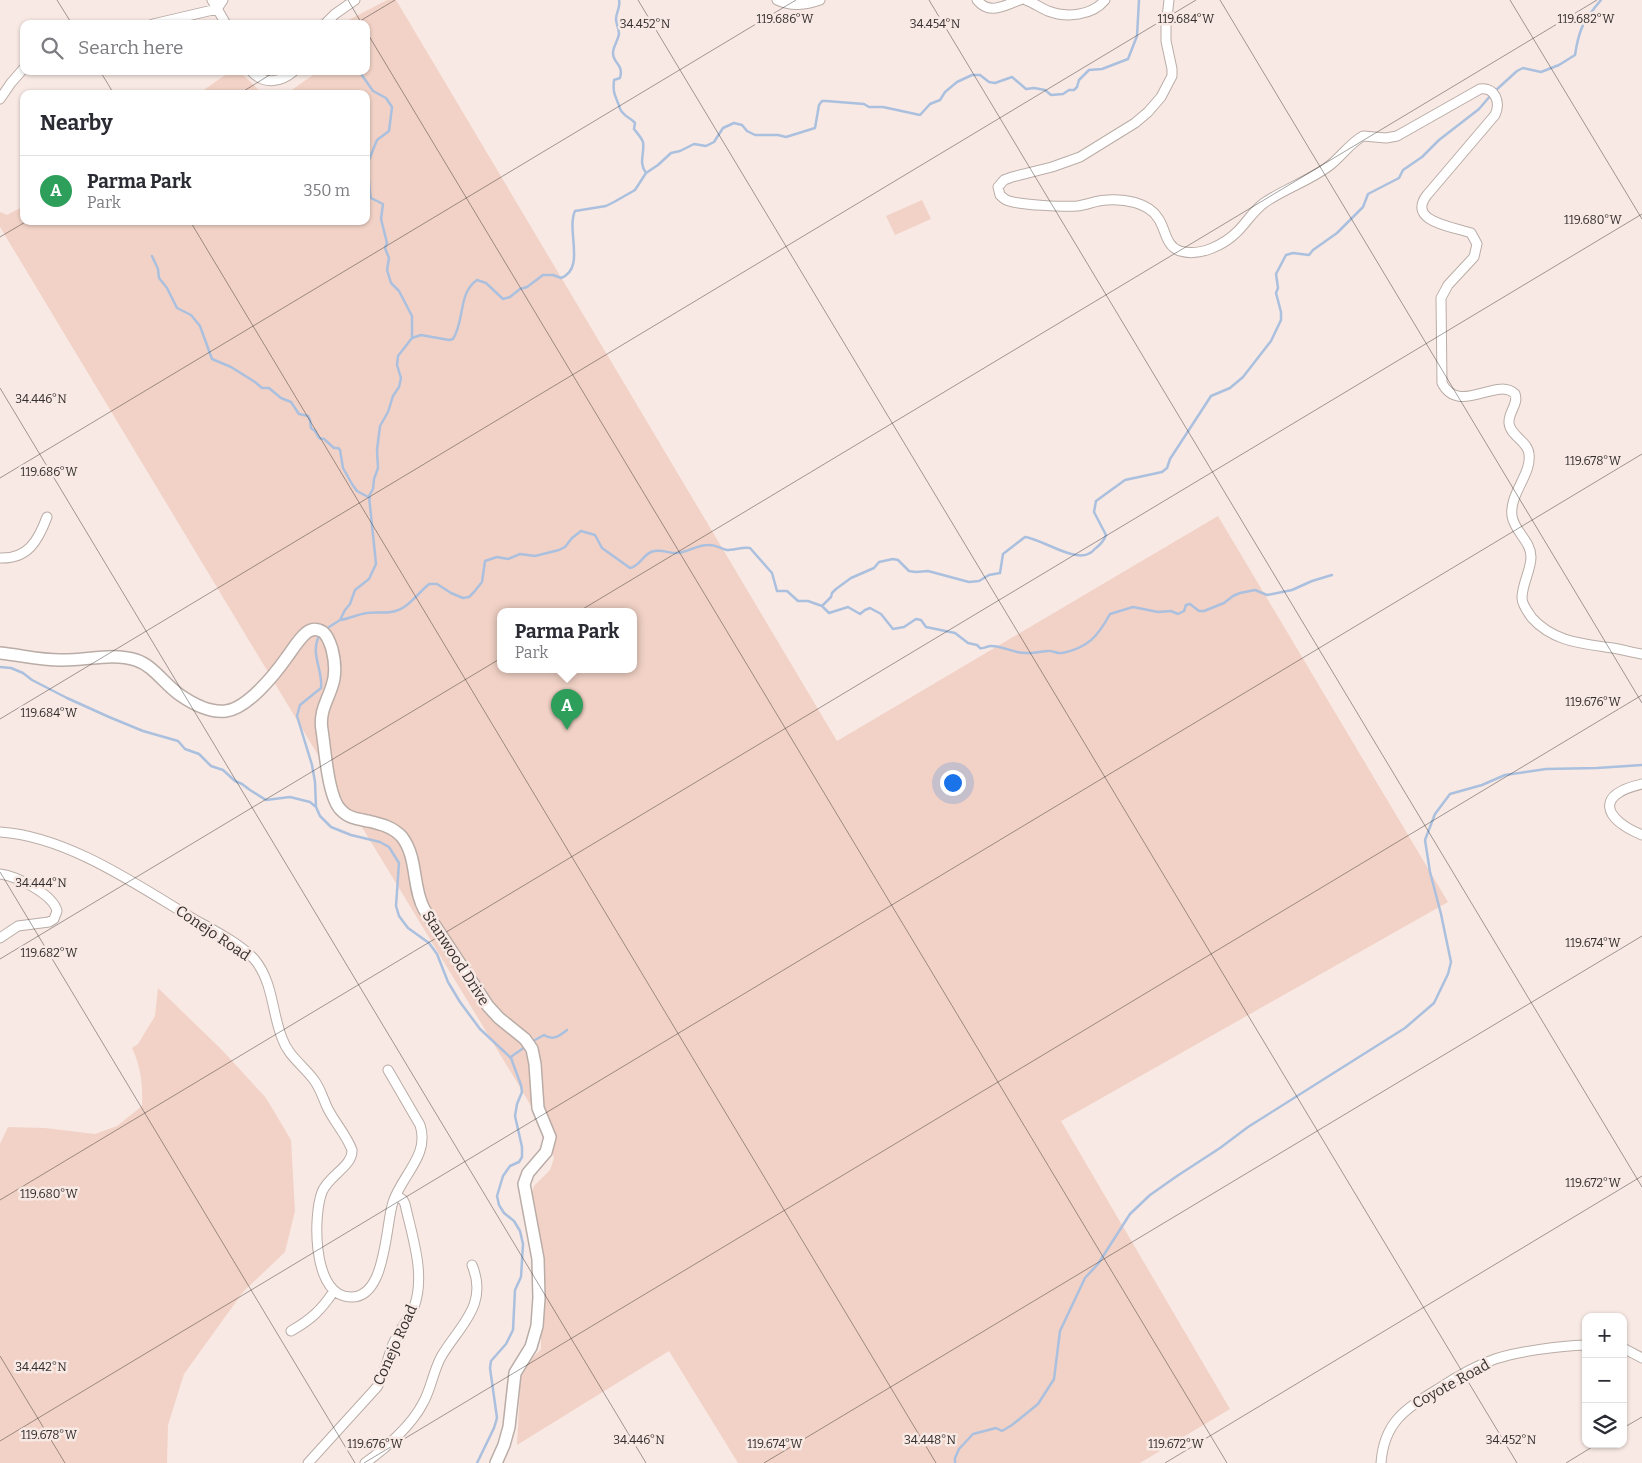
<!DOCTYPE html>
<meta charset="utf-8">
<style>
:root{--surface:#fff;--page:#f7f7f7;--text:#2b2b33;--muted:#7c7c81;--line:#e1e1e2;--accent:#227de7}
body{margin:0;font-family:Bitter,serif;background:var(--page);color:var(--text)}
.controls{position:absolute;right:15px;bottom:15px;display:grid;overflow:hidden;border-radius:10px;box-shadow:0 1px 4px #0004}
.controls button{width:45px;height:45px;display:grid;place-items:center;padding:0;border:0;border-bottom:1px solid var(--line);background:var(--surface);color:var(--text);font:25px sans-serif}
.you{position:absolute;left:952px;top:782px;width:18px;height:18px;margin:-12px;border:4px solid #fff;border-radius:50%;background:#1a73e8;box-shadow:0 0 0 8px #1a73e833}
.badge{display:grid;place-items:center;width:32px;height:32px;border-radius:50%;background:var(--accent);color:#fff;font-size:16px;font-weight:700}
.pin{position:absolute;translate:-50% -41px;filter:drop-shadow(0 1px 2px #0008)}
.pin::after{content:'';position:absolute;top:26px;width:18px;height:15px;background:inherit;clip-path:polygon(0 0,100% 0,50% 100%)}
.popup{position:absolute;left:497px;top:608px;width:140px;height:65px;box-sizing:border-box;display:grid;place-content:center;border-radius:10px;background:var(--surface);filter:drop-shadow(0 1px 4px #0005);font-size:16px;white-space:nowrap;color:var(--muted)}
.popup b{font-size:19px;color:var(--text)}
.popup::after{content:'';position:absolute;left:50%;top:100%;margin-left:-10px;border:10px solid transparent;border-top-color:var(--surface)}
.list{margin:0;padding:0;list-style:none}
h2{display:flex;justify-content:space-between;align-items:center;height:65px;margin:0;padding:0 20px;font-size:21px}
h2 small{font-size:16px;font-weight:400;color:var(--muted)}
.list li{display:grid;grid-template-columns:32px 1fr auto;gap:15px;align-items:center;box-sizing:border-box;height:70px;padding:0 20px;border-top:1px solid var(--line)}
.list b{display:block;font-size:19px;white-space:nowrap}
.list p{margin:0;font-size:16px;white-space:nowrap;color:var(--muted)}
.list em{font-size:16px;font-style:normal;color:var(--muted)}
.icon{flex:none;width:28px;height:28px;fill:none;stroke:currentColor;stroke-width:2;stroke-linecap:round;stroke-linejoin:round}
.map{position:relative;flex:none;width:1642px;height:1463px;overflow:hidden}
.search{position:absolute;background:var(--surface);box-shadow:0 1px 4px #0004;left:20px;top:20px;width:350px;height:55px;display:flex;align-items:center;gap:12px;box-sizing:border-box;padding:0 18px;border-radius:10px;color:var(--muted);font-size:19px}
.panel{position:absolute;background:var(--surface);box-shadow:0 1px 4px #0004;left:20px;top:90px;width:350px;height:135px;border-radius:10px}
.map>svg:first-child{display:block}
</style>
<div class="map">
<svg width="1642" height="1463" viewBox="0 0 1642 1463">
<rect width="100%" height="100%" fill="#f8e9e4"/>
<!-- green -->
<path fill="#f2d2c6" fill-rule="evenodd" d="M387 0H396L837 741 1218 516 1448 902 1061 1121 1230 1409 1140 1463H738L669 1351 517 1445 521 1370 541 1349V1283L529 1200 534 1186 550 1170 554 1158 531 1106 515 1079 354 814 341 811 336 785 0 227V212L7 215 24 206V221H366V94H286L313 75 315 71H366V24H341ZM501 611H633V669H501Z
M231 71H239L263 94H198Z
M922 200 931 219 895 235 886 216Z
M158 988 222 1050 266 1098 291 1140 295 1211 285 1252 243 1292 184 1374 168 1425 167 1463H0V1144L8 1127 45 1128 95 1134 117 1126 142 1106C143 1085 141 1067 132 1048L138 1044 155 1016Z"/>
<g fill="none" stroke-linecap="round" stroke-linejoin="round">
<!-- stream -->
<path stroke="#aac0de" stroke-width="2.5" d="M619 0C621 7 616 12 616 19 616 24 619 29 619 34 618 41 613 46 613 53 613 64 624 64 620 78L614 80C613 92 614 93 618 103 620 107 619 110 623 113 627 118 631 118 635 123L634 129C637 133 641 137 643 142 645 154 638 162 646 173
M359 71 373 91 386 98 392 107 389 131 377 140 367 165C370 176 368 186 371 198L383 204 381 219 387 243 385 248 389 258 387 270 391 283 399 291 412 316V338
M1495 91 1517 71 1523 68 1541 72 1559 65 1575 55C1579 28 1584 20 1601 0
M152 256 158 269 159 278 167 288 177 308 191 315 200 326 212 359 231 367 255 382 262 388H269L281 398 291 402 299 414 308 416 310 420 311 428 315 431 319 438 324 439 334 448H338L340 450 343 468 352 484 357 491 370 498
M822 606 829 613 848 607 860 614 865 610 870 608 881 614 893 629 904 627 916 619 921 620 926 627 955 633 968 643 977 645 980 648C984 649 987 646 991 646 1000 646 1008 650 1017 652 1029 655 1035 652 1047 651 1052 650 1057 654 1062 653 1088 648 1098 636 1110 614L1133 607 1158 612 1171 611 1178 614 1184 611 1186 605 1190 604 1199 611H1204L1224 603 1233 596 1240 593 1255 590 1267 595 1292 590 1312 581 1332 575
M340 620C349 619 358 614 367 613 375 612 383 613 391 612 407 610 417 594 429 584H437L451 593 463 598 469 597 474 592 482 582 485 561 497 557 508 559 520 554 535 556 559 550 565 547 572 538 581 531 595 535 602 548 630 568C640 566 642 556 651 552 661 548 669 554 678 553 688 552 697 545 708 545 716 544 720 549 727 550 734 550 742 547 750 548L772 573 777 591H787L798 601H808L822 606 831 597 832 593 836 589 851 578 874 568 879 562 893 559 898 560 909 571 916 572 928 571 969 582 979 581 989 575 1000 573 1003 554 1025 537C1042 539 1075 563 1090 553 1093 552 1094 549 1096 548 1101 544 1104 541 1106 535L1094 512 1096 501 1125 480 1162 472 1167 468 1170 459 1211 396 1230 388 1243 377 1271 341 1281 320V312L1276 293 1278 288 1276 274 1286 255 1293 253 1309 255 1313 250 1337 233 1363 207 1368 194 1399 178 1403 170 1422 157 1439 140 1479 109 1491 95
M329 627 340 620 345 610 350 604 355 590 369 579 376 564 369 496 373 489 374 479 378 468 377 450 380 426 388 412 393 396 399 387 401 378 397 365 398 356 412 338 421 335 449 340 453 339C465 320 458 293 477 280L486 283 503 299 510 297 520 289 527 287 543 275H553L561 278C586 269 566 230 575 211L606 206 614 202 635 190 646 173 658 165 671 153 680 151 694 144 706 146 714 142 723 128 734 123 742 125 747 131 755 135H778L786 137 815 128 819 105 822 101H826L864 104 869 107H883L920 115 930 104 940 100 945 92 957 82 972 75H980L989 82 995 83 1012 77 1026 89 1034 88 1045 90 1051 95 1063 94 1069 90H1074L1077 87 1079 80 1089 70 1102 69 1128 59 1137 36 1139 0
M318 638C311 656 323 670 321 688L300 705 297 716 312 765 315 782 316 807 320 816 331 827 351 835 380 842 389 847 399 863 396 906 399 916 408 928 429 943 437 954 448 982 460 1002 480 1029 511 1058 521 1085 522 1092 517 1104 515 1116 522 1147V1157L519 1162 510 1166 503 1176 497 1196 499 1205 504 1213 514 1221 520 1231 523 1244 521 1277 515 1290 513 1330 506 1344 491 1361 490 1368 497 1418 494 1428 477 1463
M0 667 11 668 23 673 32 680 67 698 109 717 143 731 178 741 185 749 199 754 211 766 223 770 235 781 242 784 250 790 266 800 290 797 310 802 316 807
M535 1040 544 1035C553 1041 559 1036 567 1030
M511 1058 512 1056 525 1047
M955 1463V1458L959 1449 973 1434 996 1428 1002 1431 1012 1425 1038 1404 1054 1379 1060 1331 1085 1278 1098 1264 1130 1214 1150 1195 1177 1176 1220 1148 1248 1127 1405 1028 1434 1003 1448 974 1451 962 1441 914 1430 872 1425 840 1435 814 1450 794 1482 785 1505 775 1546 769 1597 768 1642 765"/>
<defs>
<path id="street" d="M212 0 226 24
M777 0C792 7 805 5 820 0
M977 0C990 16 1004 5 1020 0
M1026 0C1034 3 1041 8 1048 11 1066 18 1092 16 1105 0
M1169 0 1166 26V41L1172 69V76L1161 97 1148 112 1135 123 1080 157 1052 167 1012 177 1004 180 998 187 1000 195C1003 198 1005 200 1009 201 1022 205 1064 207 1077 206 1087 205 1097 200 1107 200 1124 199 1148 202 1158 218 1166 229 1165 246 1180 251 1200 257 1224 245 1238 231 1247 222 1253 211 1264 203 1284 189 1309 181 1329 166 1341 157 1350 143 1363 136L1386 138 1397 136 1480 89C1495 87 1501 102 1495 115L1427 195C1406 222 1455 227 1471 233L1477 244 1474 257 1448 285 1441 298 1442 383C1459 416 1497 376 1515 394 1519 404 1508 412 1509 423 1510 436 1528 441 1529 454 1532 474 1509 494 1512 516 1514 531 1531 541 1531 557 1531 570 1522 584 1522 598 1522 605 1528 612 1532 618 1552 640 1577 643 1605 647 1617 648 1630 652 1642 654
M153 24 217 9 223 0
M325 24 335 14 355 0
M251 71C264 85 280 83 294 71
M0 99 11 83 24 68
M0 558C28 559 38 541 47 517
M1642 784C1594 795 1604 819 1642 835
M0 832C66 836 136 884 192 918 211 929 240 943 255 960 273 982 272 1013 282 1038 288 1056 303 1065 314 1080 320 1088 323 1098 327 1107 334 1122 346 1134 352 1150 353 1166 328 1176 322 1192 313 1216 313 1288 344 1296 387 1307 385 1225 393 1202 402 1175 430 1155 420 1125L388 1070
M0 874C16 876 53 894 57 911L54 919 49 922 18 926 0 938
M291 1331C312 1319 321 1310 334 1291
M1623 1348 1642 1358
M308 1463 377 1387C385 1374 387 1359 393 1344 399 1331 408 1320 414 1307 426 1275 412 1236 405 1204L403 1200 396 1195
M365 1463C385 1449 412 1425 423 1403 431 1389 433 1372 441 1357 459 1326 489 1305 472 1265
M1381 1463C1384 1422 1405 1409 1438 1389 1456 1377 1475 1366 1495 1359 1520 1351 1559 1346 1586 1345"/>
<path id="secondary" d="M0 653C20 655 40 660 60 660 85 661 112 652 136 660 154 666 164 684 180 695 193 704 210 713 226 711 248 708 275 674 287 657 293 649 298 640 306 633 311 629 317 628 323 632 328 636 330 643 332 649 335 661 336 675 332 686 327 702 319 712 322 730 325 749 328 798 341 810 348 818 358 819 368 821 381 824 393 827 402 837 418 858 412 887 424 909L488 1006 499 1018 525 1039 532 1049 535 1064 538 1108 550 1137 546 1152 528 1173 524 1184 538 1259 539 1298 537 1326 531 1347 515 1373 509 1427 504 1445 496 1463"/>
</defs>
<!-- street casing -->
<use href="#street" stroke="#baaca6" stroke-width="11"/>
<!-- secondary casing -->
<use href="#secondary" stroke="#baaca6" stroke-width="14"/>
<!-- street -->
<use href="#street" stroke="#fff" stroke-width="9"/>
<!-- secondary -->
<use href="#secondary" stroke="#fff" stroke-width="11"/>
</g>
<!-- ticks -->
<path fill="none" stroke="#342f2d" stroke-width="1" stroke-opacity="0.45" d="M57 0 72 24M348 0 362 24M638 0 1517 1463M929 0 1642 1187M1220 0 1642 703M1510 0 1642 219M355 24 395 0M366 31 1227 1463M100 71 114 94M239 94 276 71M190 221 936 1463M0 237 27 221M0 388 646 1463M0 478 796 0M0 719 1196 0M0 872 355 1463M0 959 1597 0M0 1200 1642 214M0 1356 65 1463M1623 1428 1642 1417M0 1441 1642 454M364 1463 1642 695M764 1463 1642 936M1165 1463 1642 1176M1566 1463 1597 1444"/>
<g text-anchor="middle" stroke-width="5" stroke-linejoin="round" paint-order="stroke">
<!-- street labels -->
<g font-size="15" fill="#342f2d" stroke="#f8e9e4">
<text transform="translate(213 933) rotate(34)" y="5">Conejo Road</text>
<text transform="translate(456 958) rotate(57)" y="5">Stanwood Drive</text>
<text transform="translate(395 1345) rotate(-66)" y="5">Conejo Road</text>
<text transform="translate(1451 1384) rotate(-29)" y="5">Coyote Road</text>
</g>
</g>
<g font-size="12" text-anchor="middle" fill="#342f2d" stroke="#f8e9e4" stroke-width="5" stroke-linejoin="round" paint-order="stroke">
<text x="785" y="23">119.686°W</text>
<text x="1186" y="23">119.684°W</text>
<text x="1586" y="23">119.682°W</text>
<text x="645" y="28">34.452°N</text>
<text x="935" y="28">34.454°N</text>
<text x="1593" y="224">119.680°W</text>
<text x="41" y="403">34.446°N</text>
<text x="1593" y="465">119.678°W</text>
<text x="49" y="476">119.686°W</text>
<text x="1593" y="706">119.676°W</text>
<text x="49" y="717">119.684°W</text>
<text x="41" y="887">34.444°N</text>
<text x="1593" y="947">119.674°W</text>
<text x="49" y="957">119.682°W</text>
<text x="1593" y="1187">119.672°W</text>
<text x="49" y="1198">119.680°W</text>
<text x="41" y="1371">34.442°N</text>
<text x="49" y="1439">119.678°W</text>
<text x="639" y="1444">34.446°N</text>
<text x="930" y="1444">34.448°N</text>
<text x="1511" y="1444">34.452°N</text>
<text x="375" y="1448">119.676°W</text>
<text x="775" y="1448">119.674°W</text>
<text x="1176" y="1448">119.672°W</text>
</g>
</svg>
<div class="controls">
<button>+</button>
<button>−</button>
<button><svg class="icon" aria-label="layers" viewBox="0 0 24 24"><path d="M12 4l9 5-9 5-9-5zM3 14l9 5 9-5"/></svg></button>
</div>
<div class="you"></div>
<div class="pin badge" style="left:567px;top:730px;background:#2e9e5b">A</div>
<div class="popup"><b>Parma Park</b>Park</div>
<div class="search"><svg class="icon" aria-label="search" viewBox="0 0 24 24"><circle cx="10" cy="10" r="6"/><path d="M15 15l6 6"/></svg>Search here</div>
<section class="panel">
<h2>Nearby<small></small></h2>
<ul class="list">
<li><span class="badge" style="background:#2e9e5b">A</span><div><b>Parma Park</b><p>Park</p></div><em>350 m</em></li>
</ul>
</section>
</div>
